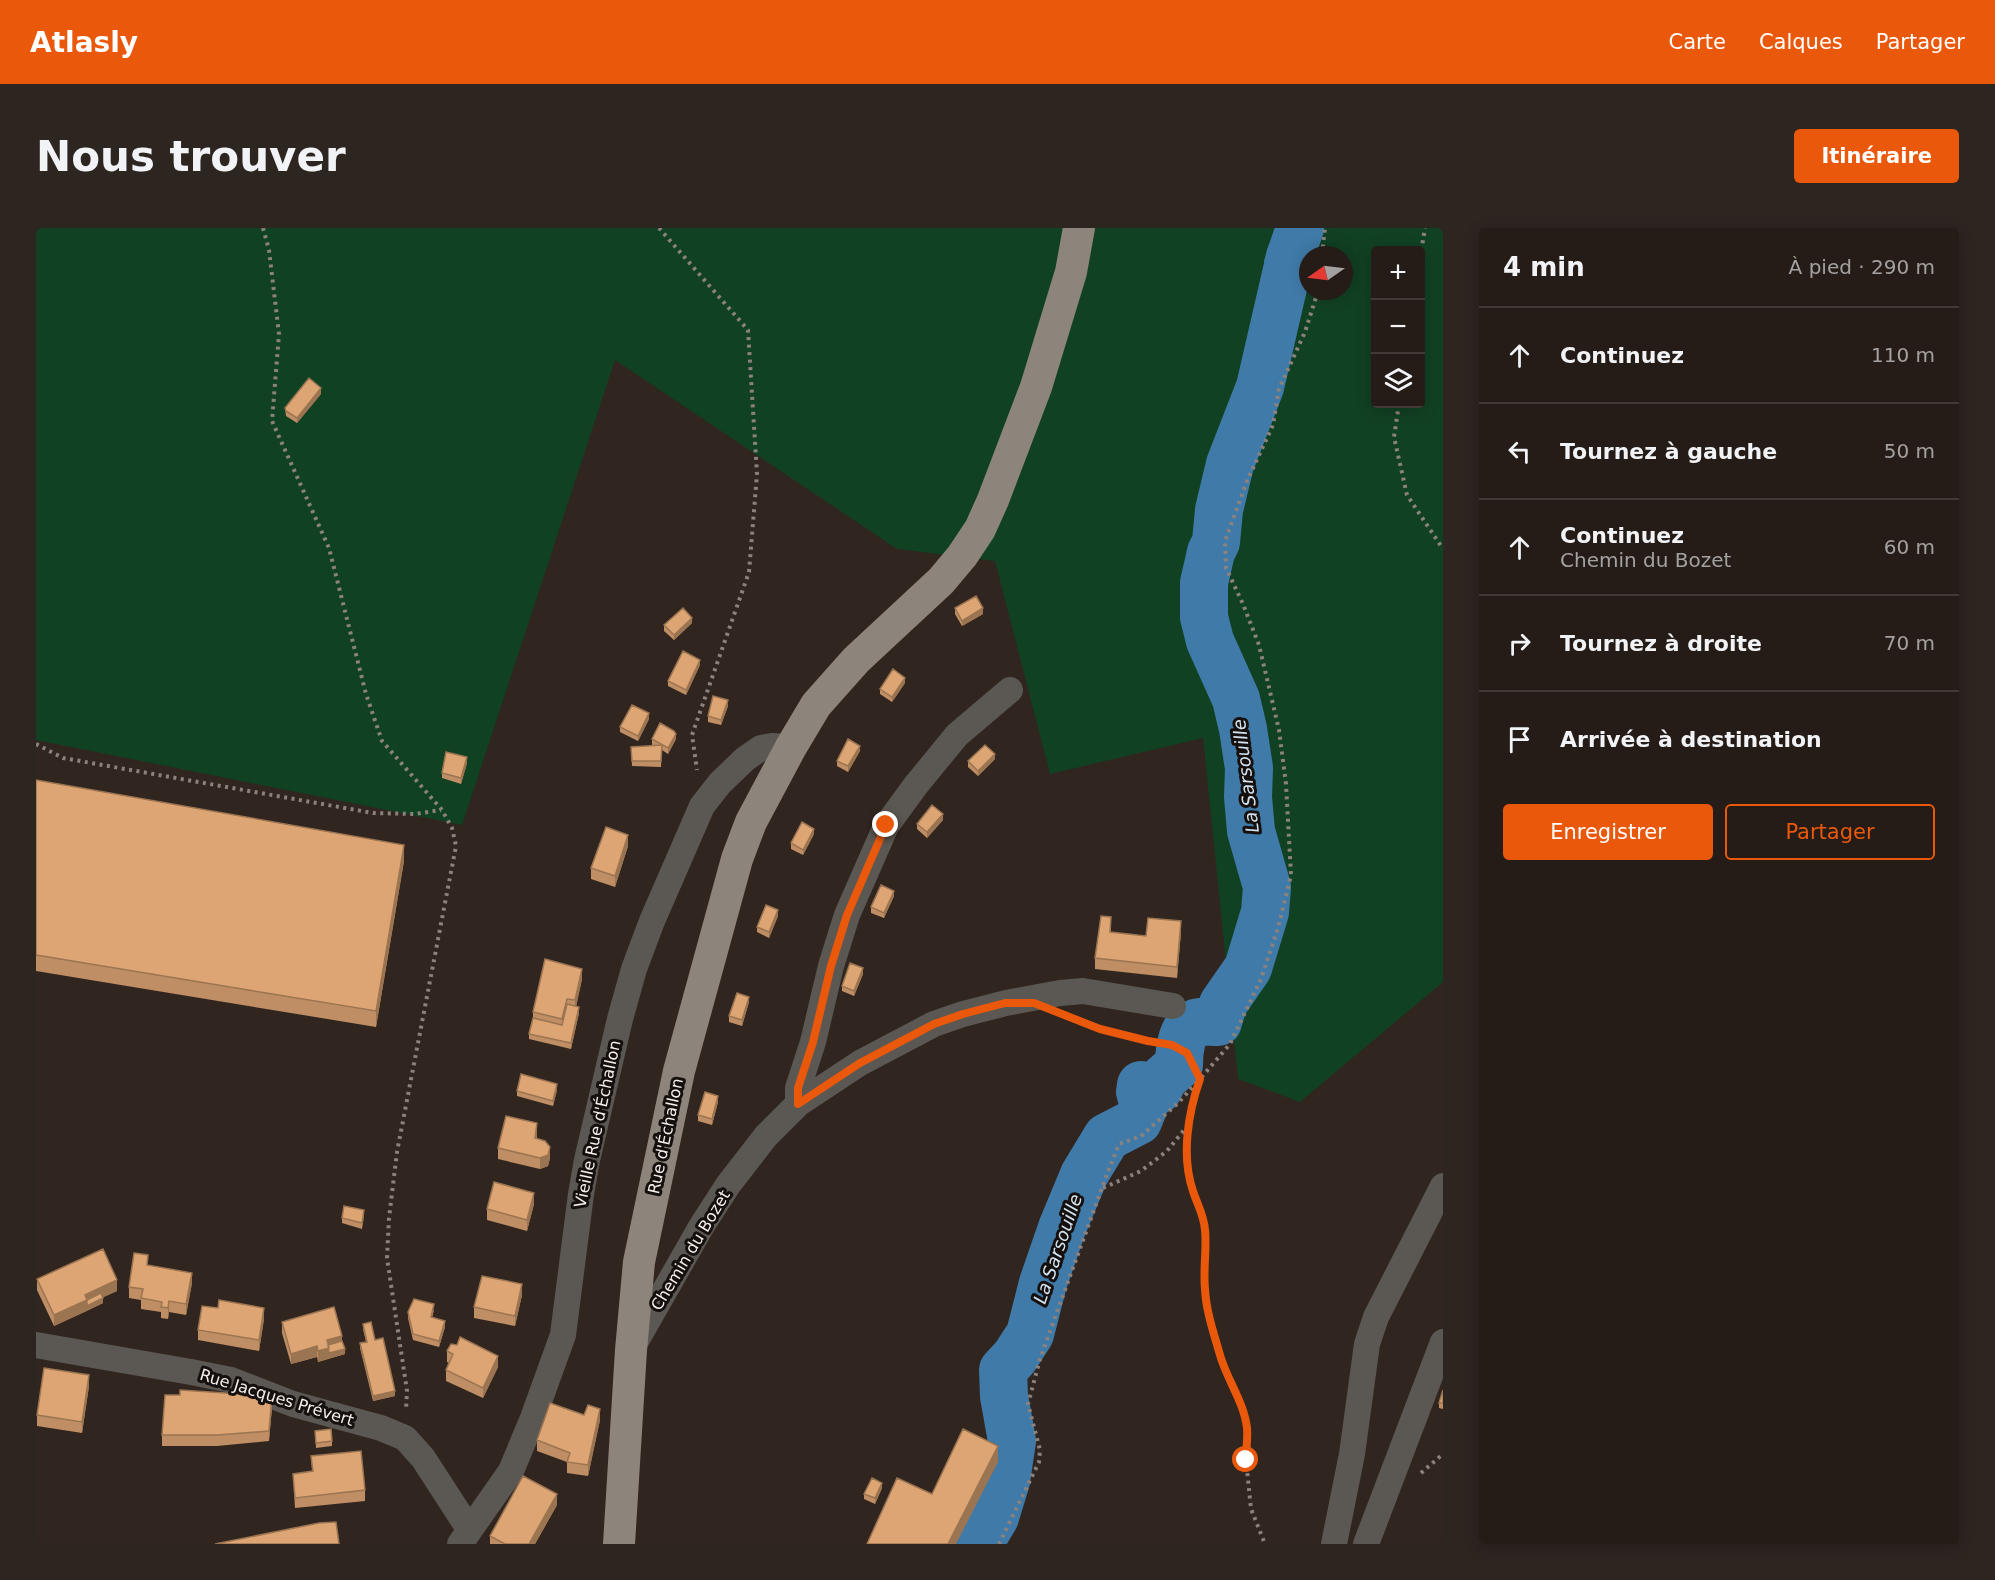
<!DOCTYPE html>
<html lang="fr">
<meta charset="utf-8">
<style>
:root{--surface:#251c17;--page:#2d2520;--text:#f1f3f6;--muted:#a3a1a1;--line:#423a36;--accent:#ea580c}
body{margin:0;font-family:"DejaVu Sans",sans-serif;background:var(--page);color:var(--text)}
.controls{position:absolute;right:18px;top:18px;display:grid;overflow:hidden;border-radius:6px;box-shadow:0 3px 15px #0003}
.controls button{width:54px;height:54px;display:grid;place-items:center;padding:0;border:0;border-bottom:2px solid var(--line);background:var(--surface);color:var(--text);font:30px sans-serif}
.compass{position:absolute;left:1263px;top:18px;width:54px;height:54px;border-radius:50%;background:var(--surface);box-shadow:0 3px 15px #0003;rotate:256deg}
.stop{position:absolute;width:18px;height:18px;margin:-14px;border:4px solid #ea580c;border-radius:50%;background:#fff}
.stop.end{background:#ea580c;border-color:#fff;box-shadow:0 2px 6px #0008}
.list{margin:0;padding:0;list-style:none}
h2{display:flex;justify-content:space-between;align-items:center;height:78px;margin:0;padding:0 24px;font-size:26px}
h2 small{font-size:20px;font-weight:400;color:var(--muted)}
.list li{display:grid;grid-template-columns:39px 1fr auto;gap:18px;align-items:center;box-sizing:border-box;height:96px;padding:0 24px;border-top:2px solid var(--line)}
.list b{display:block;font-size:22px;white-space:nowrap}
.list p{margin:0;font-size:20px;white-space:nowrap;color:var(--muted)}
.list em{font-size:20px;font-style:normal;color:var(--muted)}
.actions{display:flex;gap:12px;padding:18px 24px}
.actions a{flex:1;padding:14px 0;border:2px solid var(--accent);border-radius:6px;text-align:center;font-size:21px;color:var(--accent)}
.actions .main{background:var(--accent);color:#fff}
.icon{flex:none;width:33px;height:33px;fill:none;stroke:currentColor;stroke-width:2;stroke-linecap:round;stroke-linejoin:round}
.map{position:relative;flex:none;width:1407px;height:1316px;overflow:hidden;border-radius:6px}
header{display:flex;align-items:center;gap:36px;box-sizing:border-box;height:84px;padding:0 30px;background:var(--accent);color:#fff}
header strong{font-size:28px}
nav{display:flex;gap:33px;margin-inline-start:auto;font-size:21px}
.intro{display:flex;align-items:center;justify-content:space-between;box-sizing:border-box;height:144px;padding:0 36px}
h1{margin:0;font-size:42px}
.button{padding:15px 27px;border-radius:6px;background:var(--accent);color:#fff;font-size:21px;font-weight:700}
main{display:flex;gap:36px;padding:0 36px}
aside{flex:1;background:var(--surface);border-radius:6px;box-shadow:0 3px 15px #0003}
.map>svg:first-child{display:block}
</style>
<header>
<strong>Atlasly</strong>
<nav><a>Carte</a><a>Calques</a><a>Partager</a></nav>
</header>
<div class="intro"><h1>Nous trouver</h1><a class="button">Itinéraire</a></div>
<main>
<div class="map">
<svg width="1407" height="1316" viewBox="0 0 1407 1316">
<rect width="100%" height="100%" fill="#31251f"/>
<!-- green -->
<path fill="#114123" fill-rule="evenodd" d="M0 0H1407V754L1264 874 1202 851 1167 510 1014 546 959 333 861 321 579 132 426 597 0 512ZM1340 22H1384V176H1340ZM1272 27H1308V63H1272Z"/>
<!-- water -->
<path fill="#407aa8" d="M1244 0H1283L1271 32 1261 47 1238 42 1228 33 1233 16 1249 8Z"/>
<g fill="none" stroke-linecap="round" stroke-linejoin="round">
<!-- river -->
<path stroke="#407aa8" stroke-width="48" d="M943 1316 959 1289 970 1253 976 1213 968 1168 967 1142 979 1129 994 1106 1007 1055 1026 1000 1048 947 1071 909 1102 893 1108 878 1104 864 1105 857 1122 862 1128 850 1143 837C1143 825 1145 801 1157 796 1164 792 1174 794 1182 794L1187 776 1212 740 1229 684 1231 659 1215 603 1212 569 1213 540 1207 501 1200 471 1174 413 1168 389V355L1175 324 1180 314 1183 282 1194 236 1224 159 1254 29 1264 0"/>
<!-- path -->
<path stroke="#8c827d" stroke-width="4" stroke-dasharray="3 4.5" stroke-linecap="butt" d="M227 0 233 22 243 106 236 193 293 320 330 466 346 513 406 582 416 600 420 618 361 924 353 990 351 1030 371 1163 370 1182
M623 0 712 102 721 246 713 344 656 507 661 542
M1286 27 1289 0
M1384 30 1389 0
M1363 176 1358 209 1371 267 1407 321
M0 516 27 530 337 585 379 586 405 582
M1038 791 1064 801 1112 813 1136 817 1151 825 1164 851 1194 816 1225 751 1242 700 1255 647 1250 556 1243 502 1223 417 1207 376 1190 340 1189 313 1211 253 1237 197 1243 161 1269 104 1282 63
M1067 960 1105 943 1131 923 1153 896
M1385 1245 1407 1226
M963 1316 1003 1234 1004 1222 992 1176 1004 1131 1071 946 1083 916 1105 908 1142 875 1164 851 1157 871 1152 901 1151 933 1156 962 1166 984 1169 1001V1064L1185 1132 1202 1172 1211 1199 1210 1232 1215 1281 1229 1316"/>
<!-- minor -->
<path stroke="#5b5752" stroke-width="26" d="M762 876V860L777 814 795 738 811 687 850 598 880 557 921 507 974 462
M0 1117 155 1144 195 1152 257 1176 345 1200 369 1210 387 1230 433 1301
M596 1120 665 999 692 957 730 908 762 876 824 835 898 796 927 786 970 775 1024 765 1047 763 1137 778
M424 1316 475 1243 497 1190 527 1107 545 966 551 932 584 791 598 741 616 693 666 578 684 555 709 531 725 520 736 518 755 519
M1298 1316 1316 1226 1331 1116 1340 1089 1407 958
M1330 1316 1407 1114"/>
<!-- major -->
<path stroke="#8d847b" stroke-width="32" d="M583 1316 595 1122 603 1034 643 843 701 631 715 594 755 519 780 477 820 432 905 353 926 328 944 301 957 272 1000 159 1035 44 1043 0"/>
</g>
<!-- wall -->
<path fill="#bf8e64" d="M285 166 261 195 250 188 249 180Z
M919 380 947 386 926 398 919 386Z
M656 395 638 412 628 403V397Z
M664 437 650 467 632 458V453Z
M869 455 856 474 844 466V461Z
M692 478 685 497 672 494V488Z
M613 491 602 513 584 504V499Z
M616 511H640L632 526 626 522 625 539 596 538 595 519 618 518 616 517Z
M824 523 812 544 801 538V533Z
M959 531 942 548 932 539V533Z
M431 535 425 556 406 550V545Z
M0 552 368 633 340 799 0 743Z
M907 592 891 610 881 601V596Z
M778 606 767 627 755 621V615Z
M592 618 579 659 555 651V640Z
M858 668 848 690 835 685V679Z
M742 688 733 710 721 704V699Z
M1075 700V704L1110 708 1145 704 1141 750 1059 741V730Z
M827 746 818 768 806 763V758Z
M546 751 540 779 543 785 535 821 493 811V806L497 790V784Z
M713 774 706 798 693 794V788Z
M521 862 517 878 481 868V863Z
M682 874 676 897 662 893V887Z
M501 906V911L514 930 512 938 504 941 462 931V920Z
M498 976 491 1003 451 992V981Z
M328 988 326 1001 306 995V990Z
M112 1037 156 1055 150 1087 133 1084 132 1091 125 1090V1084L105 1081V1072L93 1070V1059Z
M1 1051 81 1063 67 1069V1075L18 1098 1 1062Z
M486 1067 479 1098 438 1090V1079Z
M182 1080 228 1091 223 1123 162 1112V1102Z
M398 1082 396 1090 409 1099 403 1119 377 1112 372 1090V1084Z
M246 1094 306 1113 309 1126 282 1134 281 1129 255 1136 246 1105Z
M327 1096 339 1112 359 1168 337 1173 324 1120V1115L330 1114 327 1101Z
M421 1117 462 1139 447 1170 410 1153V1142L413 1135 411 1134V1123Z
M53 1158 46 1205 1 1198V1187Z
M1407 1162V1181L1403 1180V1175Z
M236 1179 233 1213 181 1218H126V1207Z
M548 1187 564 1192 552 1248 531 1245V1234L501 1223V1212Z
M279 1203 296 1213V1218L280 1220Z
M275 1228 329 1262V1273L259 1280 257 1246 276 1243Z
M846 1260 839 1276 828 1271V1266Z
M521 1277 499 1316H454V1308Z"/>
<!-- shaded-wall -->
<path fill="#9b7451" d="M285 160V166L261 195V190Z
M947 380V386L926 398V393Z
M656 390V395L638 412V407Z
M664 432V437L650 467V462Z
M869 450V455L856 474V469Z
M692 472V478L685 497V492Z
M613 485V491L602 513V508Z
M640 506V511L632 526V520Z
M824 518V523L812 544V538Z
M959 526V531L942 548V543Z
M431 529V535L425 556V550Z
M907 586V592L891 610V604Z
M778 601V606L767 627V622Z
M592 607V618L579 659V648Z
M368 617V633L340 799V783Z
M858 663V668L848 690V685Z
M742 682V688L733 710V704Z
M1145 693V704L1141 750V739Z
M827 740V746L818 768V763Z
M546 741V751L539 783V772Z
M713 769V774L706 798V792Z
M543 779V785L535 821V815Z
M521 856V862L517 878V873Z
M682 868V874L676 897V891Z
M501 895V906L499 921V910Z
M514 919V930L512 938 504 941V930Z
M498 965V976L491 1003V992Z
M156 1045V1055L150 1087V1076Z
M81 1052V1063L51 1077V1083L18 1098V1087L49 1067Z
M486 1056V1067L479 1098V1088Z
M67 1070V1075L51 1083V1078Z
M133 1073V1084L132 1091V1080Z
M228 1080V1091L223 1123V1112Z
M409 1093V1099L403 1119V1113Z
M306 1108V1119L309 1121V1126L282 1134V1123L291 1112Z
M281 1118V1129L255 1136V1126Z
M462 1128V1139L447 1170V1160Z
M53 1147V1158L46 1205V1194Z
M359 1163V1168L337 1173V1168Z
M236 1168V1179L233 1213V1203Z
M564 1181V1192L552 1248V1237Z
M962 1218V1234L920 1316H912Z
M846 1255V1260L839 1276V1270Z
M521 1266V1277L499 1316H493Z"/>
<!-- building -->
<path fill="#dea574" stroke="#9b7451" stroke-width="1.5" d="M273 150 285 160 261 190 250 183 249 180Z
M940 368 947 380 926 393 919 380Z
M647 380 656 390 638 407 628 397Z
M647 423 664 432 650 462 632 453Z
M857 441 869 450 856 469 844 461Z
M677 468 692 472 685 492 672 488Z
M596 477 613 485 602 508 584 499Z
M624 495 638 503 640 506 632 520 616 511Z
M812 511 824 518 812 538 801 533Z
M626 517 625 533H596L595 519Z
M949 517 959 526 942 543 932 533Z
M410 524 431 529 425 550 406 545Z
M0 552 368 617 340 783 0 727Z
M896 577 907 586 891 604 881 596Z
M766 594 778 601 767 622 755 615Z
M570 599 592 607 579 648 555 640Z
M845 657 858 663 848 685 835 679Z
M730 677 742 682 733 704 721 699Z
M1065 688 1075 689 1074 704 1110 708 1112 690 1145 693 1141 739 1059 730Z
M509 731 546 741 539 772 531 771 526 791 497 784Z
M814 735 827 740 818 763 806 758Z
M701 765 713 769 706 792 693 788Z
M531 776 543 779 535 815 493 806 497 790 526 797Z
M485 846 521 856 517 873 481 863Z
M669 864 682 868 676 891 662 887Z
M470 888 501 895 499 910 509 913 514 919 512 927 504 930 462 920Z
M458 954 498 965 491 992 451 981Z
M308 978 328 982 326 995 306 990Z
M67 1021 81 1052 49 1067 51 1072 18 1087 1 1051Z
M98 1025 112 1027 111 1037 156 1045 150 1076 133 1073 132 1080 125 1079 126 1074 105 1070 107 1061 93 1059Z
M446 1048 486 1056 479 1088 438 1079Z
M65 1065 67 1070 51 1078V1072Z
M378 1071 398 1076 395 1089 409 1093 403 1113 377 1106 372 1084Z
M183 1072 228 1080 223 1112 162 1102 166 1078 182 1080Z
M298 1079 306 1108 291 1112 293 1120 282 1123 281 1118 255 1126 246 1094Z
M335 1094 339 1112 347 1110 359 1163 337 1168 324 1115 331 1114 327 1096Z
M424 1109 462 1128 447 1160 410 1142 417 1126 411 1123 415 1116 421 1117Z
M306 1113 309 1121 293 1125 292 1117Z
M8 1140 53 1147 46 1194 1 1187Z
M144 1162 236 1168 233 1203 181 1207H126L129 1167H144Z
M1407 1162V1175H1403Z
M514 1175 548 1187 552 1177 564 1181 552 1237 531 1234 534 1225 501 1212Z
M295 1201 296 1213 280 1215 279 1203Z
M927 1201 962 1218 912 1316H831L861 1250 896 1266Z
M325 1223 329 1262 259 1270 257 1246 277 1243 275 1228Z
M487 1248 521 1266 493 1316H469L454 1308Z
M836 1250 846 1255 839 1270 828 1266Z
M300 1294 303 1316H179L283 1295Z"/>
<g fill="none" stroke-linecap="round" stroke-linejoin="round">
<!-- route -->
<path stroke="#ea580c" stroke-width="8" d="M850 597 811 687 795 738 777 814 762 860V876L824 835 898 796 927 786 969 775H998L1064 801 1112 813 1136 817 1151 825 1164 851C1152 885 1145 928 1157 963 1161 976 1168 987 1169 1002 1171 1021 1167 1041 1169 1061 1170 1083 1178 1106 1184 1127 1191 1152 1208 1174 1211 1200 1212 1210 1210 1221 1210 1232"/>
</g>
<g text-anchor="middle" stroke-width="6" stroke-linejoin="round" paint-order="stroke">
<!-- street labels -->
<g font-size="16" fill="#f6eeea" stroke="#15100d">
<text transform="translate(561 896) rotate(-78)" y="6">Vieille Rue d'Échallon</text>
<text transform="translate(629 908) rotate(-78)" y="6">Rue d'Échallon</text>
<text transform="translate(654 1022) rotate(-59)" y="6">Chemin du Bozet</text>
<text transform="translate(241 1169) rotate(17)" y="6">Rue Jacques Prévert</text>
</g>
<!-- water labels -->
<g font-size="18" font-style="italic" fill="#d3e2f0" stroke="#15100d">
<text transform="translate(1210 548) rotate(-97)" y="6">La Sarsouille</text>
<text transform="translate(1022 1021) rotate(-71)" y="6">La Sarsouille</text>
</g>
</g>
</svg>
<div class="controls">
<button>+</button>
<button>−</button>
<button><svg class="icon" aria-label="layers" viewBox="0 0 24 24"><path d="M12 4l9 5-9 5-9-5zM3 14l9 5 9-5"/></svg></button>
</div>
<svg class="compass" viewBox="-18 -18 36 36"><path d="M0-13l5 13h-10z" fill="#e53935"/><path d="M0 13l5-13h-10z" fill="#a3a1a1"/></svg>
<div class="stop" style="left:1210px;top:1232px"></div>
<div class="stop end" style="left:850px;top:597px"></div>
</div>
<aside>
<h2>4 min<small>À pied · 290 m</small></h2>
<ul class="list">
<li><svg class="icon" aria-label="ahead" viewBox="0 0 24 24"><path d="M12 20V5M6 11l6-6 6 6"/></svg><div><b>Continuez</b></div><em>110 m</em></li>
<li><svg class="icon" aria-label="left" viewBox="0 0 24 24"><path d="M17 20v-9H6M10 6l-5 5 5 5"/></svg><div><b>Tournez à gauche</b></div><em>50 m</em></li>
<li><svg class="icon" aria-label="ahead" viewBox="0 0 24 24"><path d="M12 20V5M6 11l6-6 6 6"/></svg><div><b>Continuez</b><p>Chemin du Bozet</p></div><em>60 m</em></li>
<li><svg class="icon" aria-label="right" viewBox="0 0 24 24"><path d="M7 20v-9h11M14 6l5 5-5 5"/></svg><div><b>Tournez à droite</b></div><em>70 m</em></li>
<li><svg class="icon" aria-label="arrive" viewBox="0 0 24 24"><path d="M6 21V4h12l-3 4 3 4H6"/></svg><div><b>Arrivée à destination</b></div></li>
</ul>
<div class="actions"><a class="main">Enregistrer</a><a>Partager</a></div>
</aside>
</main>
